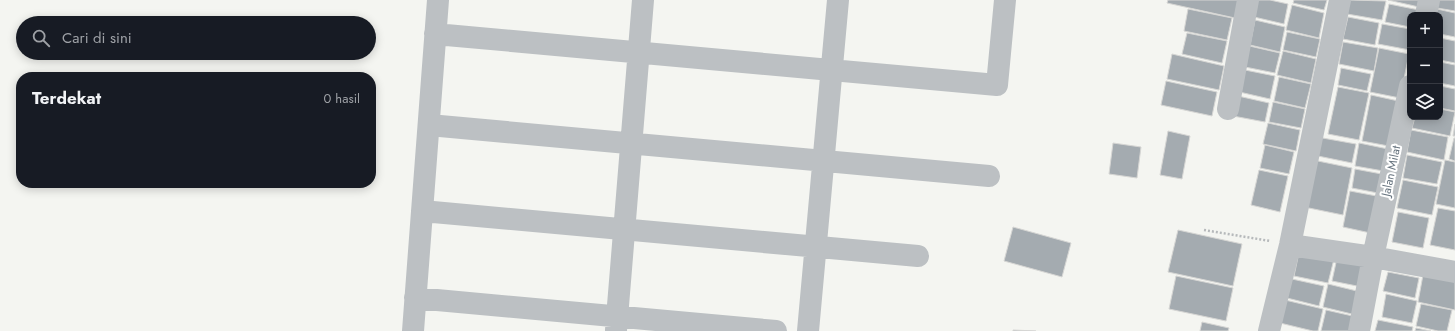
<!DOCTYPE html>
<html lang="id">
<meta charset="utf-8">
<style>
:root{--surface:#171b24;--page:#242831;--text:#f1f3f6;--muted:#9ea1a6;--line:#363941}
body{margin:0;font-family:Jost,sans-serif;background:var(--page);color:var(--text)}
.controls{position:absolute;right:12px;top:12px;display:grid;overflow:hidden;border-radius:8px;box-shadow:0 2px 10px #0003}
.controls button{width:36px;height:36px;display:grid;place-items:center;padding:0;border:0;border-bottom:1px solid var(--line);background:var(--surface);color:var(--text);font:20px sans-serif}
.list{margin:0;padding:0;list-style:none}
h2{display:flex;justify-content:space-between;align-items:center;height:52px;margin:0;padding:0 16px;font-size:17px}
h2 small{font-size:13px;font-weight:400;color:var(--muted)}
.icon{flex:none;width:22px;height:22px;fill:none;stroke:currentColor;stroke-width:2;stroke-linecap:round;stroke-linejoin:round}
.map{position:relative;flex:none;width:1455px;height:331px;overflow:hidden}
.search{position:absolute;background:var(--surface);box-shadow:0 2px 10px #0003;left:16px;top:16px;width:360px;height:44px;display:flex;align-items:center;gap:10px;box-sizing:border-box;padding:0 14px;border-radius:22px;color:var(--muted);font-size:15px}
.panel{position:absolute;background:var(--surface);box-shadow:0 2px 10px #0003;left:16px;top:72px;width:360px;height:116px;border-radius:16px}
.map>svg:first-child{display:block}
</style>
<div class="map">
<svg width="1455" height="331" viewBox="0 0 1455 331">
<rect width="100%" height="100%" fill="#f4f5f1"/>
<!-- building -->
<path fill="#a4abb0" stroke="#d6d6d4" d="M1168 0H1239L1235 18 1167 3Z
M1258 0H1270L1288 4 1284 24 1254 17Z
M1294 0H1327L1324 10 1293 3Z
M1350 0 1386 1 1382 20 1347 14Z
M1388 0H1420L1419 7Z
M1439 0H1455V11L1437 8Z
M1389 4 1419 10 1418 15H1410V27L1385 22Z
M1292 5 1324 13 1319 38 1286 30Z
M1188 9 1232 18 1227 40 1184 31Z
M1437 9 1455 13V37L1440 34V15H1436Z
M1348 17 1379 23 1375 45 1343 39Z
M1255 20 1285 27 1280 52 1250 45Z
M1382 24 1410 29V50L1378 44Z
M1287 32 1320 39 1316 57 1283 50Z
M1187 33 1227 41 1222 63 1182 54Z
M1440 38 1455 41V63L1440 60Z
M1343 42 1378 48 1374 71 1339 64Z
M1245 45 1280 53 1275 73 1240 66Z
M1379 48 1409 54 1400 98 1370 92Z
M1283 51 1316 59 1311 83 1277 75Z
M1172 54 1224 66 1219 90 1167 79Z
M1440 62 1455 65V86L1440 83Z
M1341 68 1371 74 1367 91 1338 85Z
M1240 69 1275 76 1270 99 1235 91Z
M1279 77 1311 84 1305 108 1274 101Z
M1166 81 1217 92 1212 116 1161 105Z
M1440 86 1455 89V111L1440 108Z
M1338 87 1369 93 1359 140 1328 134Z
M1371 95 1403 102 1394 147 1362 141Z
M1238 96 1269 103 1265 122 1233 116Z
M1273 102 1305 109 1301 128 1269 122Z
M1440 109 1455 112 1450 136 1412 128 1415 117H1440Z
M1268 123 1300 130 1296 151 1263 144Z
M1455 124V136H1453Z
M1411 130 1448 137 1444 160 1407 152Z
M1168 131 1190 136 1182 179 1160 175Z
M1317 137 1356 144 1352 163 1313 155Z
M1454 138H1455V161L1449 159Z
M1113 143 1141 147 1137 178 1109 174Z
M1359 143 1393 150 1389 172 1355 166Z
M1265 145 1294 152 1289 174 1260 168Z
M1407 155 1442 162 1437 184 1403 178Z
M1313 160 1352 168 1343 215 1304 207Z
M1445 160 1455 162V208L1436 204Z
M1355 169 1387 175 1383 194 1352 188Z
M1259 170 1288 176 1280 212 1251 205Z
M1403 180 1438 187 1432 215 1397 208Z
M1350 191 1382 197 1375 234 1343 227Z
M1438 208 1455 211V250L1430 245Z
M1398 212 1429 218 1423 248 1392 242Z
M1013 227 1071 243 1062 277 1004 261Z
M1178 230 1242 244 1233 286 1168 272Z
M1300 248 1335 255 1328 283 1294 276Z
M1337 258 1367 265 1362 287 1332 281Z
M1388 272 1419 278 1415 298 1383 291Z
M1423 275 1455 281V310L1418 302Z
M1176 276 1233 288 1226 321 1169 309Z
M1292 279 1324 286 1319 306 1287 298Z
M1328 284 1361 292 1356 315 1323 307Z
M1386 294 1417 301 1412 323 1382 317Z
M1285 300 1323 309 1318 331H1313L1280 323Z
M1421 304 1452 310 1447 331H1438L1416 326Z
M1326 310 1357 317 1354 331H1321Z
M1378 320 1413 327 1412 331H1375Z
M1202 322 1229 328 1228 331H1200Z
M1416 328 1431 331H1415Z
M1013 330 1036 331H1013Z"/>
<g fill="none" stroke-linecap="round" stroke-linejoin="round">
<!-- path -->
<path stroke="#b6b9bb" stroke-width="2.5" stroke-dasharray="2 2" stroke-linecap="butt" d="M1204 230 1270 241"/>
<!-- minor -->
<path stroke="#bcc0c3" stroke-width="22" d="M1426 15 1429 0
M435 34 997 85 1005 0
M1228 109 1248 0
M429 125 989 176
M422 211 918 256
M1290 245 1373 257 1455 272
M415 298 776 331
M616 330 643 0
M413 331 438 0
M808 331 838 0
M1269 331 1290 245 1340 0
M1359 331 1373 257 1410 86"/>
</g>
<g text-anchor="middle" stroke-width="4" stroke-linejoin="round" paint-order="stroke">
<!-- street labels -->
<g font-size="12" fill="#67747f" stroke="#fff">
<text transform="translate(1391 171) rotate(-78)" y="4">Jalan Milat</text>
</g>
</g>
</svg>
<div class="controls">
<button>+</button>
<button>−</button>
<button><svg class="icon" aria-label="layers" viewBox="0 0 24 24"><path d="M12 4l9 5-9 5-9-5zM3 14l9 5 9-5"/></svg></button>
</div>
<div class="search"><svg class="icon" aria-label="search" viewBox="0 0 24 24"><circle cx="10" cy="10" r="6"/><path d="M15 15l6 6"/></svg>Cari di sini</div>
<section class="panel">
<h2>Terdekat<small>0 hasil</small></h2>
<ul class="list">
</ul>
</section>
</div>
